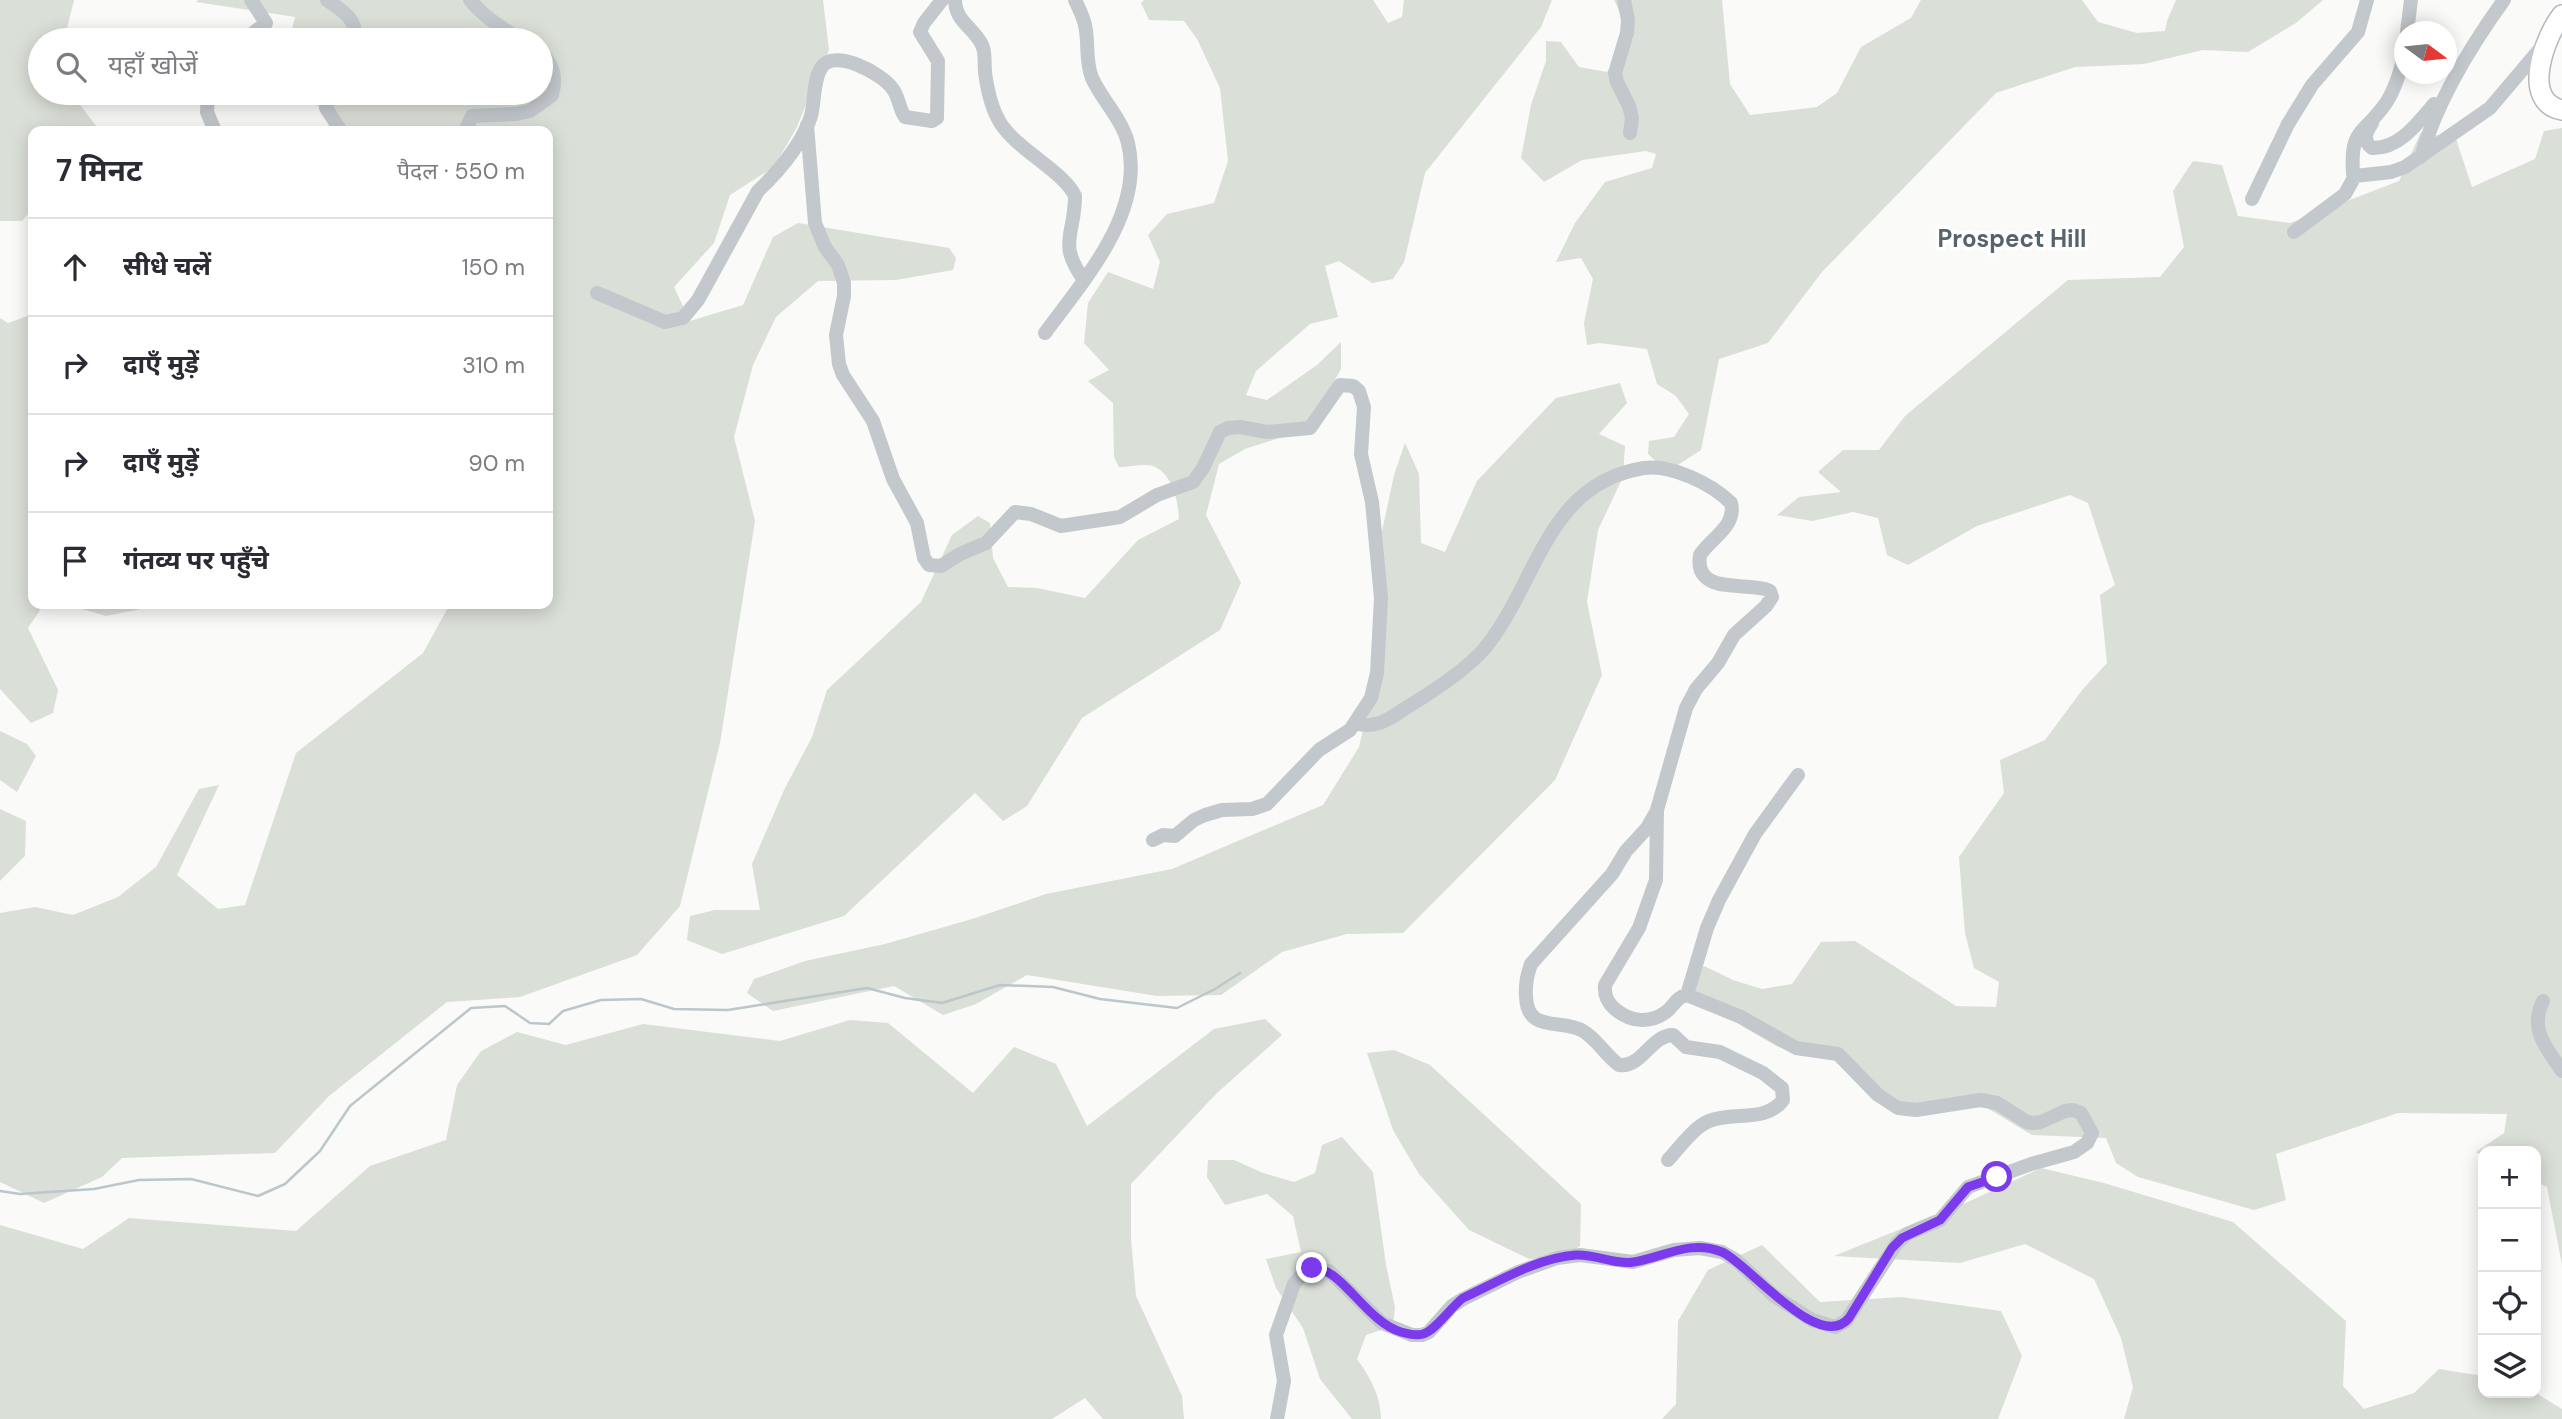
<!DOCTYPE html>
<html lang="hi">
<meta charset="utf-8">
<style>
:root{--surface:#fff;--page:#f2f2f3;--text:#2b2b33;--muted:#7c7c81;--line:#e1e1e2}
body{margin:0;font-family:"DM Sans","Noto Sans Devanagari",sans-serif;background:var(--page);color:var(--text)}
.controls{position:absolute;right:21px;bottom:21px;display:grid;overflow:hidden;border-radius:14px;box-shadow:0 4px 18px #0003}
.controls button{width:63px;height:63px;display:grid;place-items:center;padding:0;border:0;border-bottom:2px solid var(--line);background:var(--surface);color:var(--text);font:35px sans-serif}
.compass{position:absolute;left:2394px;top:21px;width:63px;height:63px;border-radius:50%;background:var(--surface);box-shadow:0 4px 18px #0003;rotate:105deg}
.stop{position:absolute;width:21px;height:21px;margin:-16px;border:5px solid #7c3aed;border-radius:50%;background:#fff}
.stop.end{background:#7c3aed;border-color:#fff;box-shadow:0 2px 7px #0008}
.list{margin:0;padding:0;list-style:none}
h2{display:flex;justify-content:space-between;align-items:center;height:91px;margin:0;padding:0 28px;font-size:30px}
h2 small{font-size:23px;font-weight:400;color:var(--muted)}
.list li{display:grid;grid-template-columns:46px 1fr auto;gap:21px;align-items:center;box-sizing:border-box;height:98px;padding:0 28px;border-top:2px solid var(--line)}
.list b{display:block;font-size:26px;white-space:nowrap}
.list em{font-size:23px;font-style:normal;color:var(--muted)}
.icon{flex:none;width:38px;height:38px;fill:none;stroke:currentColor;stroke-width:2;stroke-linecap:round;stroke-linejoin:round}
.map{position:relative;flex:none;width:2562px;height:1419px;overflow:hidden}
.search{position:absolute;background:var(--surface);box-shadow:0 4px 18px #0003;left:28px;top:28px;width:525px;height:77px;display:flex;align-items:center;gap:18px;box-sizing:border-box;padding:0 24px;border-radius:38px;color:var(--muted);font-size:26px}
.panel{position:absolute;background:var(--surface);box-shadow:0 4px 18px #0003;left:28px;top:126px;width:525px;height:483px;border-radius:14px}
.map>svg:first-child{display:block}
</style>
<div class="map">
<svg width="2562" height="1419" viewBox="0 0 2562 1419">
<rect width="100%" height="100%" fill="#fafaf8"/>
<!-- green -->
<path fill="#dadfd7" d="M0 0H74L64 40H40V93H71L100 131H33V208L22 221H0Z
M198 0H823L829 50 796 129 774 167 730 195 714 243 674 287 690 321 743 305 773 237 798 223 949 248 956 258 953 270 896 280 818 281 776 317 753 365 734 437 755 521 720 743 680 906 637 955 520 997 447 1002 329 1096 275 1153 122 1158 102 1177 44 1203 0 1182V913L35 907 73 915 118 897 156 867 199 789 219 785 177 875 218 909 245 905 296 753 423 653 450 604H548V131H342L316 104 323 93H541V40H332L290 38 295 17 196 2Z
M1144 0H1373L1388 23 1402 17 1404 0H1552L1541 27 1425 173 1404 262 1393 279 1372 283 1339 261 1325 266 1338 317 1310 324 1256 371 1246 395 1267 400 1317 365 1341 342V369L1307 429 1245 449 1219 464 1206 515 1241 583 1220 630 1082 718 1027 806 1003 821 975 793 844 916 722 954 687 940 690 916 715 910H760L752 864 785 788 812 737 827 690 921 602 952 535 978 516 990 523 993 558 1008 587 1037 588 1085 598 1138 540 1179 519C1178 501 1173 474 1153 466 1144 463 1129 467 1119 467L1114 457 1113 403 1088 381 1109 370 1084 343 1088 303 1108 272 1153 289 1160 262 1148 235 1167 214 1214 203 1228 161 1220 88 1197 39 1184 21 1149 20 1141 3Z
M1614 0H1722L1730 84 1750 115 1817 107 1837 93 1861 47 1911 18 1921 0H2082L2098 22 2137 33 2165 31 2167 21 2176 0H2323L2296 23 2248 52 2203 50 2144 64 2075 67 1996 93 1822 272 1768 343 1719 359 1701 450 1667 472 1648 454 1649 441 1674 437 1689 414 1676 396 1657 384 1647 349 1600 343 1587 345 1584 323 1593 279 1581 258 1556 262 1575 223 1605 182 1652 168 1656 154 1646 151 1582 160 1544 182 1521 158 1531 105 1546 61V41L1561 42 1579 67 1607 72 1633 39Z
M2562 128V1265L2547 1187 2536 1182V1151H2483V1156L2476 1152 2504 1133 2507 1114 2398 1113 2276 1154 2286 1200 2254 1210 2138 1177 2116 1163 2106 1138 2032 1135 1982 1105H1896L1827 1055 1778 1047 1699 1001 1692 975 1704 966 1733 980 1762 989 1792 984 1821 942 1855 941 1956 1006 1996 1007 1999 982 1974 968 1965 933 1959 857 2004 793 2000 760 2045 740 2083 689 2107 663 2100 595 2115 585 2088 503 2070 495 1977 526 1908 565 1887 555 1878 518 1853 512 1812 521 1777 515 1799 497 1841 492 1818 472 1843 450H1879L1905 416 2068 280 2160 277 2184 247 2173 191 2193 161 2222 165 2238 216 2290 223 2399 181 2421 132 2456 139 2472 187 2535 159 2544 131Z
M33 314V604H44L28 628 58 690 53 713 31 723 0 689V318L8 323Z
M1620 383 1627 403 1599 434 1625 446 1623 477 1598 530 1587 602 1602 675 1555 780 1403 933 1347 934 1282 952 1221 995 1157 996 1027 975 976 1004 943 1015 894 986 773 1011 747 993 754 979 805 961 885 944 972 919 1046 894 1172 869 1323 805 1359 747 1376 673 1377 555 1394 475 1405 443 1419 474 1421 543 1445 552 1477 481 1556 398Z
M65 604H142L141 609 106 616Z
M0 731 27 744 36 756 17 792 0 780Z
M0 809 26 821 25 856 0 881Z
M1265 1019 1282 1035 1217 1093 1131 1184V1238L1136 1296 1182 1396 1184 1419H1103L1085 1398 1052 1419H0V1225L83 1249 129 1218 296 1231 370 1166 446 1140 457 1085 481 1051 517 1032 566 1045 643 1024 780 1041 850 1020 888 1023 973 1093 1014 1047 1056 1064 1087 1126 1214 1029Z
M1394 1050 1430 1065 1581 1204 1580 1246 1566 1256 1529 1259 1469 1230 1419 1174 1393 1130 1367 1053Z
M1342 1137 1373 1172 1386 1265 1395 1307 1393 1326 1366 1335 1357 1359C1371 1379 1380 1394 1381 1419H1352L1320 1379 1303 1328 1276 1288 1266 1259 1301 1252 1293 1216 1267 1194 1225 1205 1207 1177 1208 1160H1234L1263 1173 1294 1182 1315 1173 1322 1145Z
M2041 1168 2104 1183 2233 1222 2346 1321 2343 1386 2364 1409 2414 1393 2439 1369 2483 1376V1393H2536L2562 1409V1419H2124L2133 1387 2121 1338 2094 1279 2025 1244 1960 1263 1834 1256 1968 1202Z
M1762 1245 1820 1302 1902 1297 2001 1311 2022 1356 1998 1419H1662L1676 1404 1678 1321 1708 1270Z"/>
<g fill="none" stroke-linecap="round" stroke-linejoin="round">
<!-- stream -->
<path stroke="#bbc7cb" stroke-width="2.5" d="M0 1191 20 1194 94 1189 139 1180 191 1179 258 1196 285 1184 320 1151 350 1106 471 1008 505 1006 530 1023 549 1024 563 1011 601 1000 641 999 674 1009 728 1010 867 988 905 998 942 1003 1000 985 1053 987 1100 999 1177 1008 1215 989 1240 973"/>
<defs>
<path id="highway" d="M2562 15C2545 36 2520 102 2562 110"/>
</defs>
<!-- highway casing -->
<use href="#highway" stroke="#b4b9bd" stroke-width="22"/>
<!-- minor -->
<path stroke="#c3c8cc" stroke-width="14" d="M327 0C344 12 356 18 356 40
M470 0C485 18 503 29 523 40
M955 0C955 21 974 28 982 45 986 53 984 63 985 72 987 88 992 110 1001 124 1018 150 1064 172 1075 196 1075 235 1057 243 1084 280
M1624 0 1628 20 1627 33 1615 73 1617 82 1629 106 1632 118 1630 133
M2407 32 2411 0
M244 40 266 23 251 0
M2404 52C2402 68 2395 89 2386 103 2363 136 2350 127 2353 174L2355 176 2391 172 2405 167 2490 108 2545 43
M208 93 207 112 215 131
M330 93 326 108 341 131
M2372 123C2366 132 2362 140 2372 148 2399 149 2418 123 2434 104
M807 125 815 223 825 247 838 265 844 283V296L836 335 839 364 843 375 873 421 893 479 917 523 924 558 929 565 941 566 960 554 986 543 1015 512 1031 514 1061 526 1120 517 1157 495 1193 482 1203 468 1220 432 1228 428 1240 427 1267 432 1310 428 1340 385 1353 386 1359 391 1364 407 1361 454 1372 502 1381 598 1377 673 1371 698 1350 730 1319 750 1267 804 1252 809 1222 810 1205 815 1194 820 1175 836 1163 835 1153 840
M465 131 472 116 516 114 530 111 552 95C557 77 553 65 541 52
M2421 157C2437 101 2470 47 2504 0
M2252 199 2288 124 2312 85 2358 32 2367 0
M2294 232 2345 194 2355 176
M597 293 665 322 683 318 698 300 758 191C779 171 802 144 811 116 815 101 813 81 821 68 834 47 882 74 892 88 899 96 899 109 905 117L932 121 937 118 938 61 920 32 924 23 942 0
M1045 333C1083 281 1145 213 1128 143 1122 119 1102 100 1092 78 1085 61 1089 42 1085 25 1083 16 1079 8 1075 0
M1655 814 1647 828 1626 851 1612 874 1531 964C1527 975 1525 984 1526 996 1527 1034 1561 1018 1583 1031 1597 1039 1606 1056 1619 1065 1642 1068 1651 1035 1673 1035L1686 1047 1720 1052 1763 1073 1782 1088 1783 1100C1766 1123 1733 1111 1709 1121 1694 1127 1679 1148 1668 1160
M1687 995 1707 928 1719 900 1755 834 1798 775
M2543 1001C2529 1030 2546 1047 2562 1071
M1277 1419 1284 1381 1276 1335 1294 1284 1305 1271 1316 1268 1329 1271 1382 1323 1412 1335H1422L1429 1332 1452 1306 1463 1299 1518 1272 1557 1258 1580 1255 1633 1262 1674 1250 1700 1248 1722 1252 1736 1260 1773 1295 1812 1320 1835 1327 1846 1321 1897 1243 1907 1234 1940 1220 1968 1187 2031 1164 2074 1152 2087 1143 2092 1133 2081 1113 2073 1110 2065 1111 2041 1122 2033 1123 2027 1122 1997 1103 1980 1100 1916 1110 1898 1108 1878 1095 1838 1054 1796 1048 1741 1017 1687 995C1676 997 1675 1005 1666 1012 1650 1024 1630 1022 1615 1009 1607 1002 1604 995 1605 985L1639 928 1656 880 1657 810 1686 708 1696 689 1718 663 1734 635 1766 606 1772 597 1770 591 1765 589C1739 583 1694 593 1700 555 1710 539 1737 526 1731 503 1712 484 1671 464 1644 468 1546 483 1538 583 1485 648 1467 669 1432 692 1409 706 1391 717 1377 730 1356 723"/>
<!-- highway -->
<use href="#highway" stroke="#fff" stroke-width="19"/>
</g>
<g fill="none" stroke-linecap="round" stroke-linejoin="round">
<!-- route -->
<path stroke="#7c3aed" stroke-width="9" d="M1312 1268C1341 1266 1365 1321 1401 1332 1408 1334 1416 1336 1423 1334 1435 1331 1451 1307 1463 1298 1498 1282 1536 1258 1576 1255 1596 1254 1615 1265 1634 1262 1664 1257 1691 1239 1722 1252 1748 1263 1819 1354 1849 1318L1892 1248 1902 1238 1940 1220 1968 1187 1997 1177"/>
</g>
<g text-anchor="middle" stroke-width="7" stroke-linejoin="round" paint-order="stroke">
<!-- district labels -->
<g font-size="24" font-weight="bold" fill="#57646e" stroke="#fff">
<text x="2012" y="247">Prospect Hill</text>
</g>
</g>
</svg>
<div class="controls">
<button>+</button>
<button>−</button>
<button><svg class="icon" aria-label="locate" viewBox="0 0 24 24"><circle cx="12" cy="12" r="6"/><path d="M12 2v4M12 18v4M2 12h4M18 12h4"/></svg></button>
<button><svg class="icon" aria-label="layers" viewBox="0 0 24 24"><path d="M12 4l9 5-9 5-9-5zM3 14l9 5 9-5"/></svg></button>
</div>
<svg class="compass" viewBox="-18 -18 36 36"><path d="M0-13l5 13h-10z" fill="#e53935"/><path d="M0 13l5-13h-10z" fill="#7c7c81"/></svg>
<div class="stop" style="left:1997px;top:1177px"></div>
<div class="stop end" style="left:1312px;top:1268px"></div>
<div class="search"><svg class="icon" aria-label="search" viewBox="0 0 24 24"><circle cx="10" cy="10" r="6"/><path d="M15 15l6 6"/></svg>यहाँ खोजें</div>
<section class="panel">
<h2>7 मिनट<small>पैदल · 550 m</small></h2>
<ul class="list">
<li><svg class="icon" aria-label="ahead" viewBox="0 0 24 24"><path d="M12 20V5M6 11l6-6 6 6"/></svg><div><b>सीधे चलें</b></div><em>150 m</em></li>
<li><svg class="icon" aria-label="right" viewBox="0 0 24 24"><path d="M7 20v-9h11M14 6l5 5-5 5"/></svg><div><b>दाएँ मुड़ें</b></div><em>310 m</em></li>
<li><svg class="icon" aria-label="right" viewBox="0 0 24 24"><path d="M7 20v-9h11M14 6l5 5-5 5"/></svg><div><b>दाएँ मुड़ें</b></div><em>90 m</em></li>
<li><svg class="icon" aria-label="arrive" viewBox="0 0 24 24"><path d="M6 21V4h12l-3 4 3 4H6"/></svg><div><b>गंतव्य पर पहुँचे</b></div></li>
</ul>
</section>
</div>
